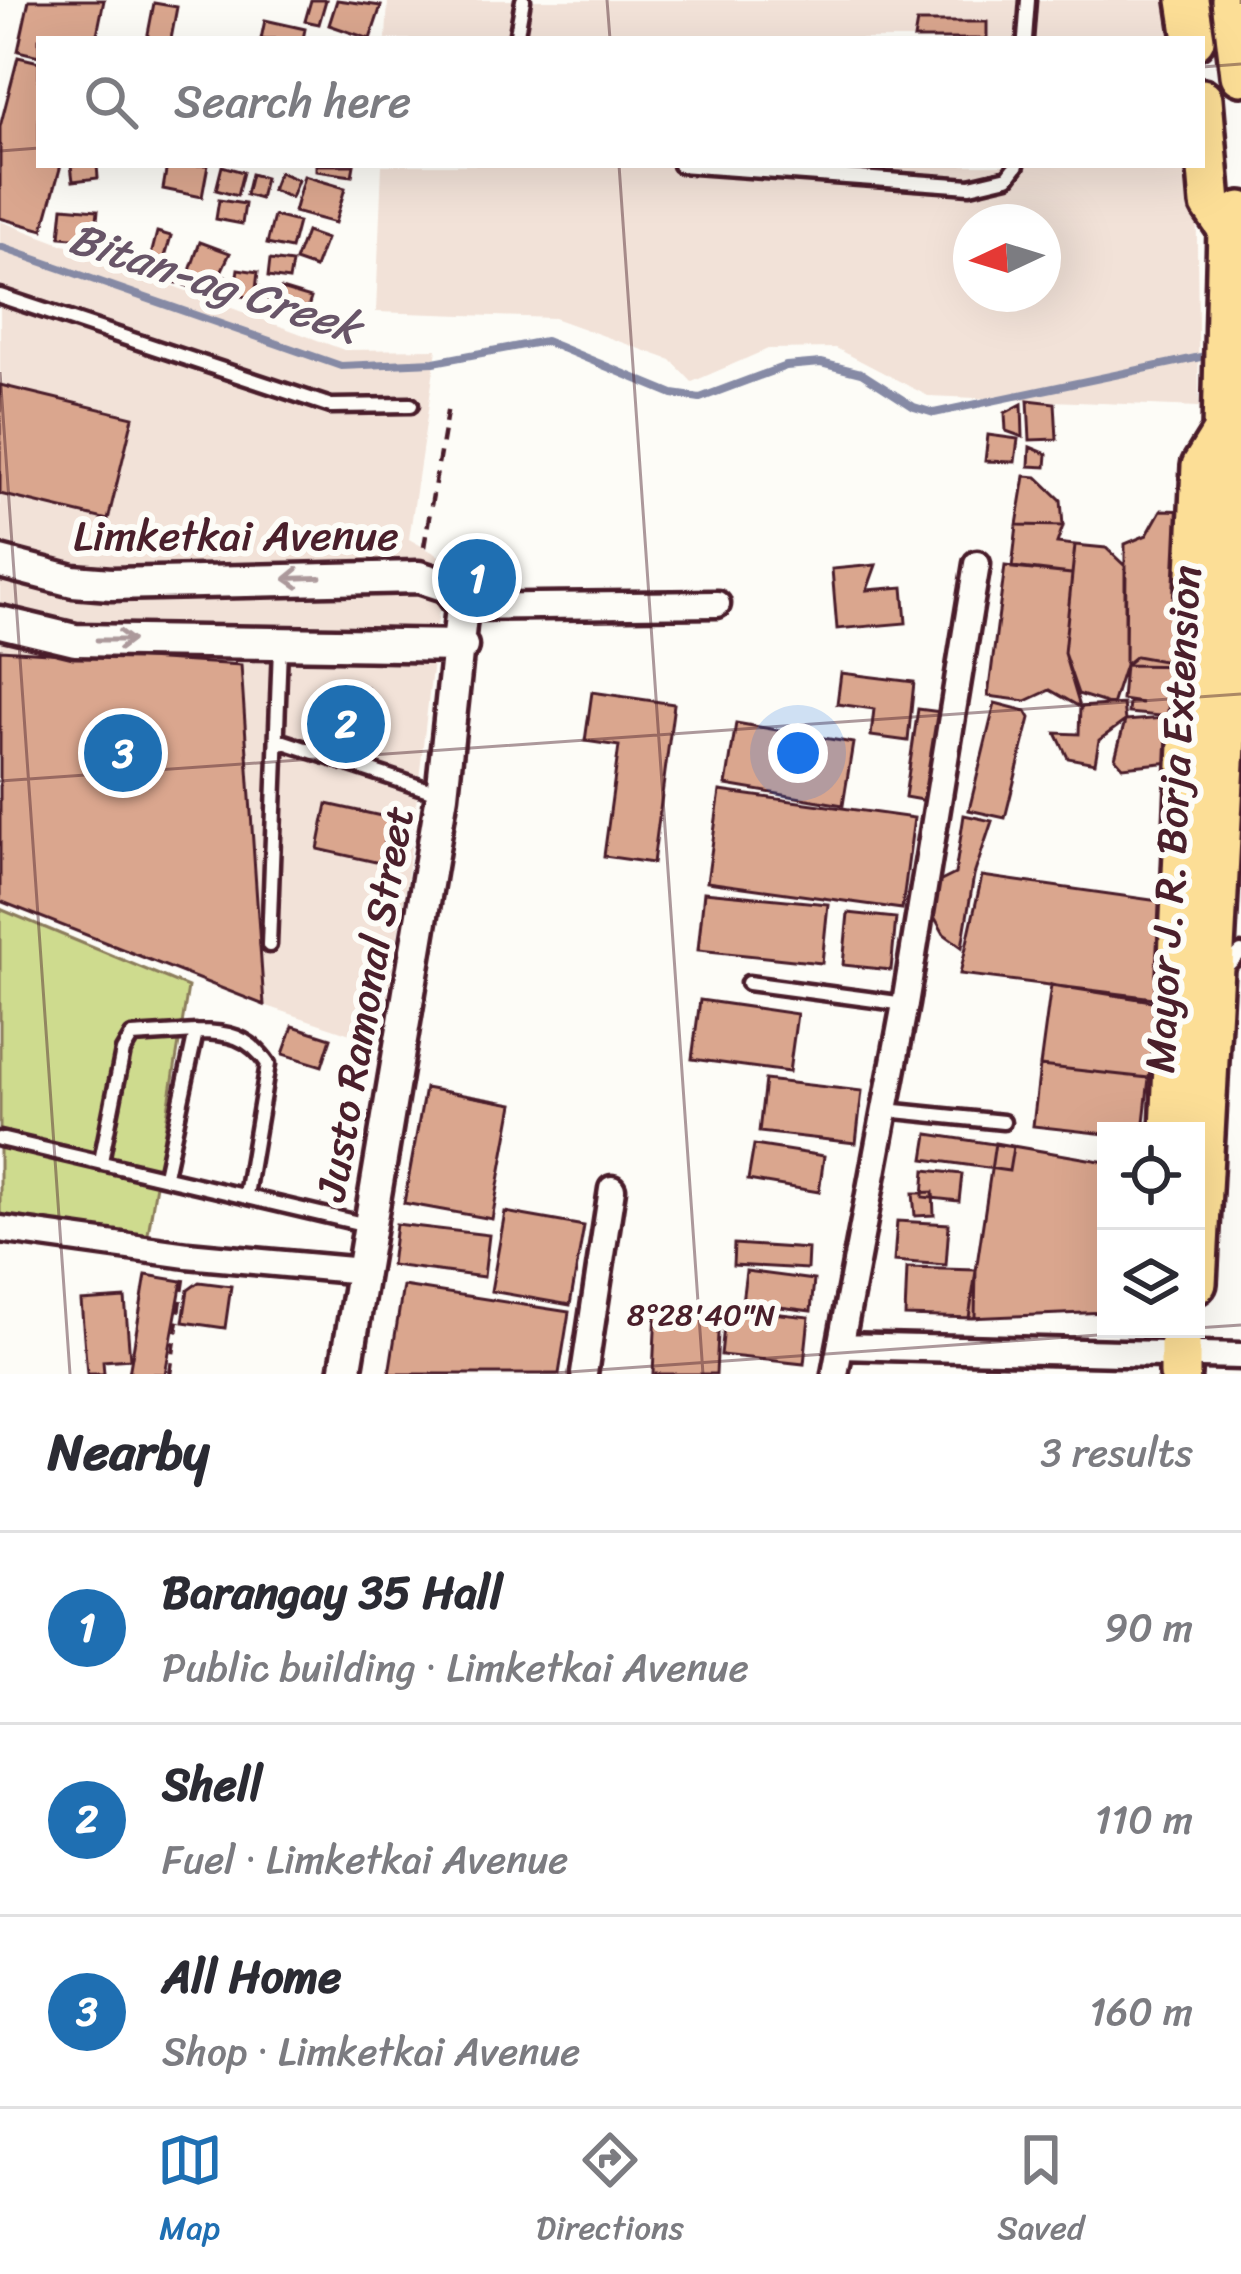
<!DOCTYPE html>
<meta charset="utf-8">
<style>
:root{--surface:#fff;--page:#f2f2f3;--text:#2b2b33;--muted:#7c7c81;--line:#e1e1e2;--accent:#1f6fb2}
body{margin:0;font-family:Sriracha,sans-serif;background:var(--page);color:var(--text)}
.controls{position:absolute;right:36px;bottom:36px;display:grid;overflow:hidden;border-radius:0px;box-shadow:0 12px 48px #0002}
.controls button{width:108px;height:108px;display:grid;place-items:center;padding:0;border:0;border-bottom:3px solid var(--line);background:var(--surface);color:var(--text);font:60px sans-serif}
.compass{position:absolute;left:953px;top:204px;width:108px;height:108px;border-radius:50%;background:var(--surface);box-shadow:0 12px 48px #0002;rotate:266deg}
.you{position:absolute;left:798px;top:753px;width:42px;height:42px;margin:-30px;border:9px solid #fff;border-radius:50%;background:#1a73e8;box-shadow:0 0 0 18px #1a73e833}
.badge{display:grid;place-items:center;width:78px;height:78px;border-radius:50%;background:var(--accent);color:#fff;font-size:39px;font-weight:700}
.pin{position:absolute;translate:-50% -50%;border:6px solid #fff;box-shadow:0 3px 12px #0006}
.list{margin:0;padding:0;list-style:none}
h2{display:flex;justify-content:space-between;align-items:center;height:156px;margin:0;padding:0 48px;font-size:51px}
h2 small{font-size:39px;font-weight:400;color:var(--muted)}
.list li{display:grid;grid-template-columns:78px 1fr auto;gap:36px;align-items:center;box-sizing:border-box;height:192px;padding:0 48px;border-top:3px solid var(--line)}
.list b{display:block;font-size:45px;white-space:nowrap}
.list p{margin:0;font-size:39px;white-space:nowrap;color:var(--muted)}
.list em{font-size:39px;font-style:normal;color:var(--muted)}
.icon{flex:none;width:66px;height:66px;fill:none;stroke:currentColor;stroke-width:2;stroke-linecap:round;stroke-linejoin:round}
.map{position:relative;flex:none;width:1241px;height:1374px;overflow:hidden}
.search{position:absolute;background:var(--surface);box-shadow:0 12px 48px #0002;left:36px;right:36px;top:36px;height:132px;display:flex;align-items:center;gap:30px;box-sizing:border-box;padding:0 42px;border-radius:0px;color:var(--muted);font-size:45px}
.sheet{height:732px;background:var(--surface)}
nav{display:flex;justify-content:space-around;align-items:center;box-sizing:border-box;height:168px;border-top:3px solid var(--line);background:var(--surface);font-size:33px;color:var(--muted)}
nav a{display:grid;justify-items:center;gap:6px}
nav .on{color:var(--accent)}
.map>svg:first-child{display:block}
</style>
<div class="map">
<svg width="1241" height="1374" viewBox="0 0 1241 1374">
<rect width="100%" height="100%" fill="#fdfcf7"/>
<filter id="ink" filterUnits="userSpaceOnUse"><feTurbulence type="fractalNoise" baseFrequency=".00833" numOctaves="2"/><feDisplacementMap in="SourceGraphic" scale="24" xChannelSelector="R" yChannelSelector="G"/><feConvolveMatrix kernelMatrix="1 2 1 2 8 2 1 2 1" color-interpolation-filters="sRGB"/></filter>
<g filter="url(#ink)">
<!-- built -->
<path fill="#f2e2d8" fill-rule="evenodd" d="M388 0H1171L1178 39H386Z
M382 165H1196L1199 407 928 396 836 348 768 349 692 382 671 360 554 318 376 312ZM971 222H1043V294H971Z
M0 221 344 350 437 349 409 539 445 559 407 881 380 1044 264 1005 0 901Z"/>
<!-- green -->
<path fill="#cedb8e" stroke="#8c7d5c" stroke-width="3" d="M0 909 188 987 147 1240 0 1219Z"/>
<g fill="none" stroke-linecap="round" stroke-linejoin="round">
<!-- stream -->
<path stroke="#868aa5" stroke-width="8" d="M0 247 341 366 434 362 545 341 673 394 700 398 786 366 821 363 861 373 914 407 934 413 1210 355"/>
</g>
<!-- building -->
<path fill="#daa68e" stroke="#4a1f2b" stroke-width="3" d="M29 0H104L96 39H39V56L18 51Z
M311 0H326L319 24 305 21Z
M337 0 381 6 370 39 329 25Z
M154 3 177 7 171 39H147Z
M265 20 305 29 303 39H261Z
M917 22H987V39H914Z
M18 57 39 62V165H61L43 230 0 218V127Z
M71 165H97L98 178 73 181Z
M167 165H208L202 197 163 189Z
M316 165H354L352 176 316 171Z
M222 166 243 172 237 196 216 190Z
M279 172 298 180 291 198 272 190Z
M251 174 265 178 260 199 246 195Z
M304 176 345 188 335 223 294 212Z
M219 200 245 204 242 224 216 219Z
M63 207 98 210 95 240 60 237Z
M274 216 298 222 291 249 267 244Z
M157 232 171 236 164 260 182 264 177 283 146 275Z
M306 232 326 239 315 268 295 261Z
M200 242 230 253 220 274 230 278 225 299 185 285Z
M270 260 292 263 289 280 268 277Z
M238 269 258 272 255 298 234 295Z
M261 287 272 292 262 313 252 309Z
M281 289 311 298 306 314 276 305Z
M0 385 133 417 108 520 0 494Z
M1028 400 1055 403 1057 439 1030 440Z
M1022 404 1023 437 1006 431 1005 413Z
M988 435 1018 439 1015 462 985 461Z
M1030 447 1047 454 1046 467 1029 466Z
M1025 476 1037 477 1061 500 1063 526 1017 525Z
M1161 510 1192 511 1191 666 1125 665V544L1147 535Z
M1017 525 1063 526 1057 543 1075 545 1072 574 1012 568Z
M1075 545 1106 548 1126 567 1125 665 1112 705 1078 694 1064 653Z
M876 565 867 590 903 587 906 623 837 629 832 569Z
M470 566 486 567 484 591 468 589Z
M1005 566 1072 574 1064 653 1080 707 1050 690 1026 701 988 696Z
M0 650 241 665 264 1005 0 901Z
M1136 656 1191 666 1192 719 1128 713 1129 702 1142 703 1122 700 1125 665Z
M841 673 914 682 908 741 871 736 874 709 837 704Z
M334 683 367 687 358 765 324 761Z
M592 692 674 704 653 863 604 856 619 746 585 741Z
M995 703 1026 711 1030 718 1005 818 969 810Z
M1123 704 1125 721 1099 740 1095 763 1068 758 1056 733 1079 734 1080 707Z
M918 709 941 712 927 801 905 797Z
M1165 718 1184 723 1171 762 1123 767 1115 758 1125 721Z
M736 723 853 743 843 805 726 785Z
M720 791 914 818 902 909 707 882Z
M327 804 390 818 380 863 318 849Z
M964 815 992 821 974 875 962 947 944 934 931 911 937 883 955 874Z
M982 876 1173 903 1162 999 960 974Z
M704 892 828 904 822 963 698 950Z
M848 913 896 918 891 970 843 965Z
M1051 985 1158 1002 1149 1078 1040 1066Z
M700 1000 797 1014 789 1072 692 1059Z
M293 1026 331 1038 322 1066 283 1054Z
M1040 1066 1149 1078 1143 1131 1106 1134 1033 1126Z
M765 1080 862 1091 856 1143 759 1132Z
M425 1088 513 1104 492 1219 404 1203Z
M928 1134 1013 1147 1009 1171 924 1159Z
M995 1143 1106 1162V1312L969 1318Z
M754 1145 824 1156 819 1192 748 1180Z
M925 1170 962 1174 959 1201 923 1197Z
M933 1192 934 1215 915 1216 913 1193Z
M505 1212 584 1226 570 1305 491 1291Z
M897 1221 949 1224 946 1265 894 1261Z
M396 1224 489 1235 484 1277 391 1265Z
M734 1244 808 1249 807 1269 733 1265Z
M907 1268 976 1270 975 1318 905 1316Z
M746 1271 814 1280 811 1311 742 1302Z
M146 1275 182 1281 165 1374H129Z
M199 1282 231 1286 225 1328 183 1322 188 1290Z
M403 1286 569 1312 559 1374H389Z
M125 1298 130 1359 103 1361 104 1374H87L81 1301Z
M726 1308 809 1317 804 1364 721 1355Z
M656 1310 719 1313 716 1374H653Z"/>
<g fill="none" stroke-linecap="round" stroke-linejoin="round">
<defs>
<path id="service" d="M516 39 523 0
M1025 39 1028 0
M680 165 970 186 1008 177 1017 165
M0 296 331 406 411 405
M281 741 441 794
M269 945 280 647
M1225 968 1241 952
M748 983 905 1004
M886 1110 1003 1122
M0 1139 367 1225
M101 1161 123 1051 132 1036 196 1032
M165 1175 196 1032C228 1032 249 1036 268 1064L246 1195"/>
<path id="minor" d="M462 607 717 604
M0 1229 187 1255 362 1271
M841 1346 1241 1356
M584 1374 612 1189
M835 1374 905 1004 977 564"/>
<path id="tertiary" d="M0 562 73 581 111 584 419 577 447 586 462 607 442 795 345 1374
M0 622 75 640 462 646"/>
<path id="primary" d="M1188 0 1194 39
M1232 0 1241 75
M1202 99 1211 204 1228 229
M1171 1131 1202 466 1223 432
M1196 1283 1230 652 1234 469 1223 432 1228 229 1241 212
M1180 1374V1329"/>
</defs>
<!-- service casing -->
<use href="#service" stroke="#4a1f2b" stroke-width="21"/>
<!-- minor casing -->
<use href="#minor" stroke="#4a1f2b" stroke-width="33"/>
<!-- tertiary casing -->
<use href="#tertiary" stroke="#4a1f2b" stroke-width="39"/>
<!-- primary casing -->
<use href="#primary" stroke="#4a1f2b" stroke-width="48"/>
<!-- path -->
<path stroke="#4a1f2b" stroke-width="4.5" stroke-dasharray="12 9" stroke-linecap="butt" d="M424 547 448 406
M170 1374 184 1279"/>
<!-- service -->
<use href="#service" stroke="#fdfcf7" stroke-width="12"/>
<!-- minor -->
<use href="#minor" stroke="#fdfcf7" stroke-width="24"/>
<!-- tertiary -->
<use href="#tertiary" stroke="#fdfcf7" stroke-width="30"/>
<!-- primary -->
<use href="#primary" stroke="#fcde96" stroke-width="39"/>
</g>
<!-- one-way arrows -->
<defs><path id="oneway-shaft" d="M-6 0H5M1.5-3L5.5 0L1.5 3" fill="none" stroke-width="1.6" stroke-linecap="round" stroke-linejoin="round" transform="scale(3)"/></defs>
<g stroke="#ac999b">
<use href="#oneway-shaft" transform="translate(302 578) rotate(178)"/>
<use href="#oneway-shaft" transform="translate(115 640)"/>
</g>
</g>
<!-- ticks -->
<path fill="none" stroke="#4a1f2b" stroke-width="3" stroke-opacity="0.45" d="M607 0 610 39M1241 0V4M1202 67 1241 64M0 151 39 148M619 165 703 1374M0 372 70 1374M0 781 1241 694M1196 1328 1241 1325M540 1374 1184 1329"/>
<g text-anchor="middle" stroke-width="12" stroke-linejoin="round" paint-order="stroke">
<!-- street labels -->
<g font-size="42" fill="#4a1f2b" stroke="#fdfcf7">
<text x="236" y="550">Limketkai Avenue</text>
<text transform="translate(1172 819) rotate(-87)" y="15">Mayor J. R. Borja Extension</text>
<text transform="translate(364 1003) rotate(-80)" y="15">Justo Ramonal Street</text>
</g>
<!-- water labels -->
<g font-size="45" font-style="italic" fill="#685568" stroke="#fdfcf7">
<text transform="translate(215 282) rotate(18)" y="16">Bitan-ag Creek</text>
</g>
</g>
<g font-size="30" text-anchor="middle" fill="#4a1f2b" stroke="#fdfcf7" stroke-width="12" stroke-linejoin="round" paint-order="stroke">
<text x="701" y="1325">8°28'40"N</text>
</g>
</svg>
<div class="controls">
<button><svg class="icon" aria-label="locate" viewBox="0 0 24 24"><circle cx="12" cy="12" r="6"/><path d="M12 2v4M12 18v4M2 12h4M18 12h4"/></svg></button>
<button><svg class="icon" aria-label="layers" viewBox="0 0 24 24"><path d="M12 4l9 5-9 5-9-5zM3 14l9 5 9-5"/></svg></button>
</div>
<svg class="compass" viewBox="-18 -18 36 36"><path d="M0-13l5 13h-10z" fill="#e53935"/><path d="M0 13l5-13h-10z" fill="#7c7c81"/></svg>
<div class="you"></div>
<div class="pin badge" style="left:477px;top:578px">1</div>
<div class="pin badge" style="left:346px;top:724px">2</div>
<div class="pin badge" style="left:123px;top:753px">3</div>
<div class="search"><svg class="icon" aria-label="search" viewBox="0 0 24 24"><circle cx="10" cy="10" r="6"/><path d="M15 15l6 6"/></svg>Search here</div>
</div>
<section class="sheet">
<h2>Nearby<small>3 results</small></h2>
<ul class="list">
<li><span class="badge">1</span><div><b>Barangay 35 Hall</b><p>Public building · Limketkai Avenue</p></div><em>90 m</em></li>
<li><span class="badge">2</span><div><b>Shell</b><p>Fuel · Limketkai Avenue</p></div><em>110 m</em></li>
<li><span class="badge">3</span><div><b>All Home</b><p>Shop · Limketkai Avenue</p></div><em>160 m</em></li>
</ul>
</section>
<nav>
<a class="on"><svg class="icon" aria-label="map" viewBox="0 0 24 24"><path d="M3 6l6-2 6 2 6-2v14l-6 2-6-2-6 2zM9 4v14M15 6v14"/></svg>Map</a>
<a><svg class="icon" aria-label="directions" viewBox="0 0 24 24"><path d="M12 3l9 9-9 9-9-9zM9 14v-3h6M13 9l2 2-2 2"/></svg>Directions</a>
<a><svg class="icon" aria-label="saved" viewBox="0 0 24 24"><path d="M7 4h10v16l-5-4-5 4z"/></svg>Saved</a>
</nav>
